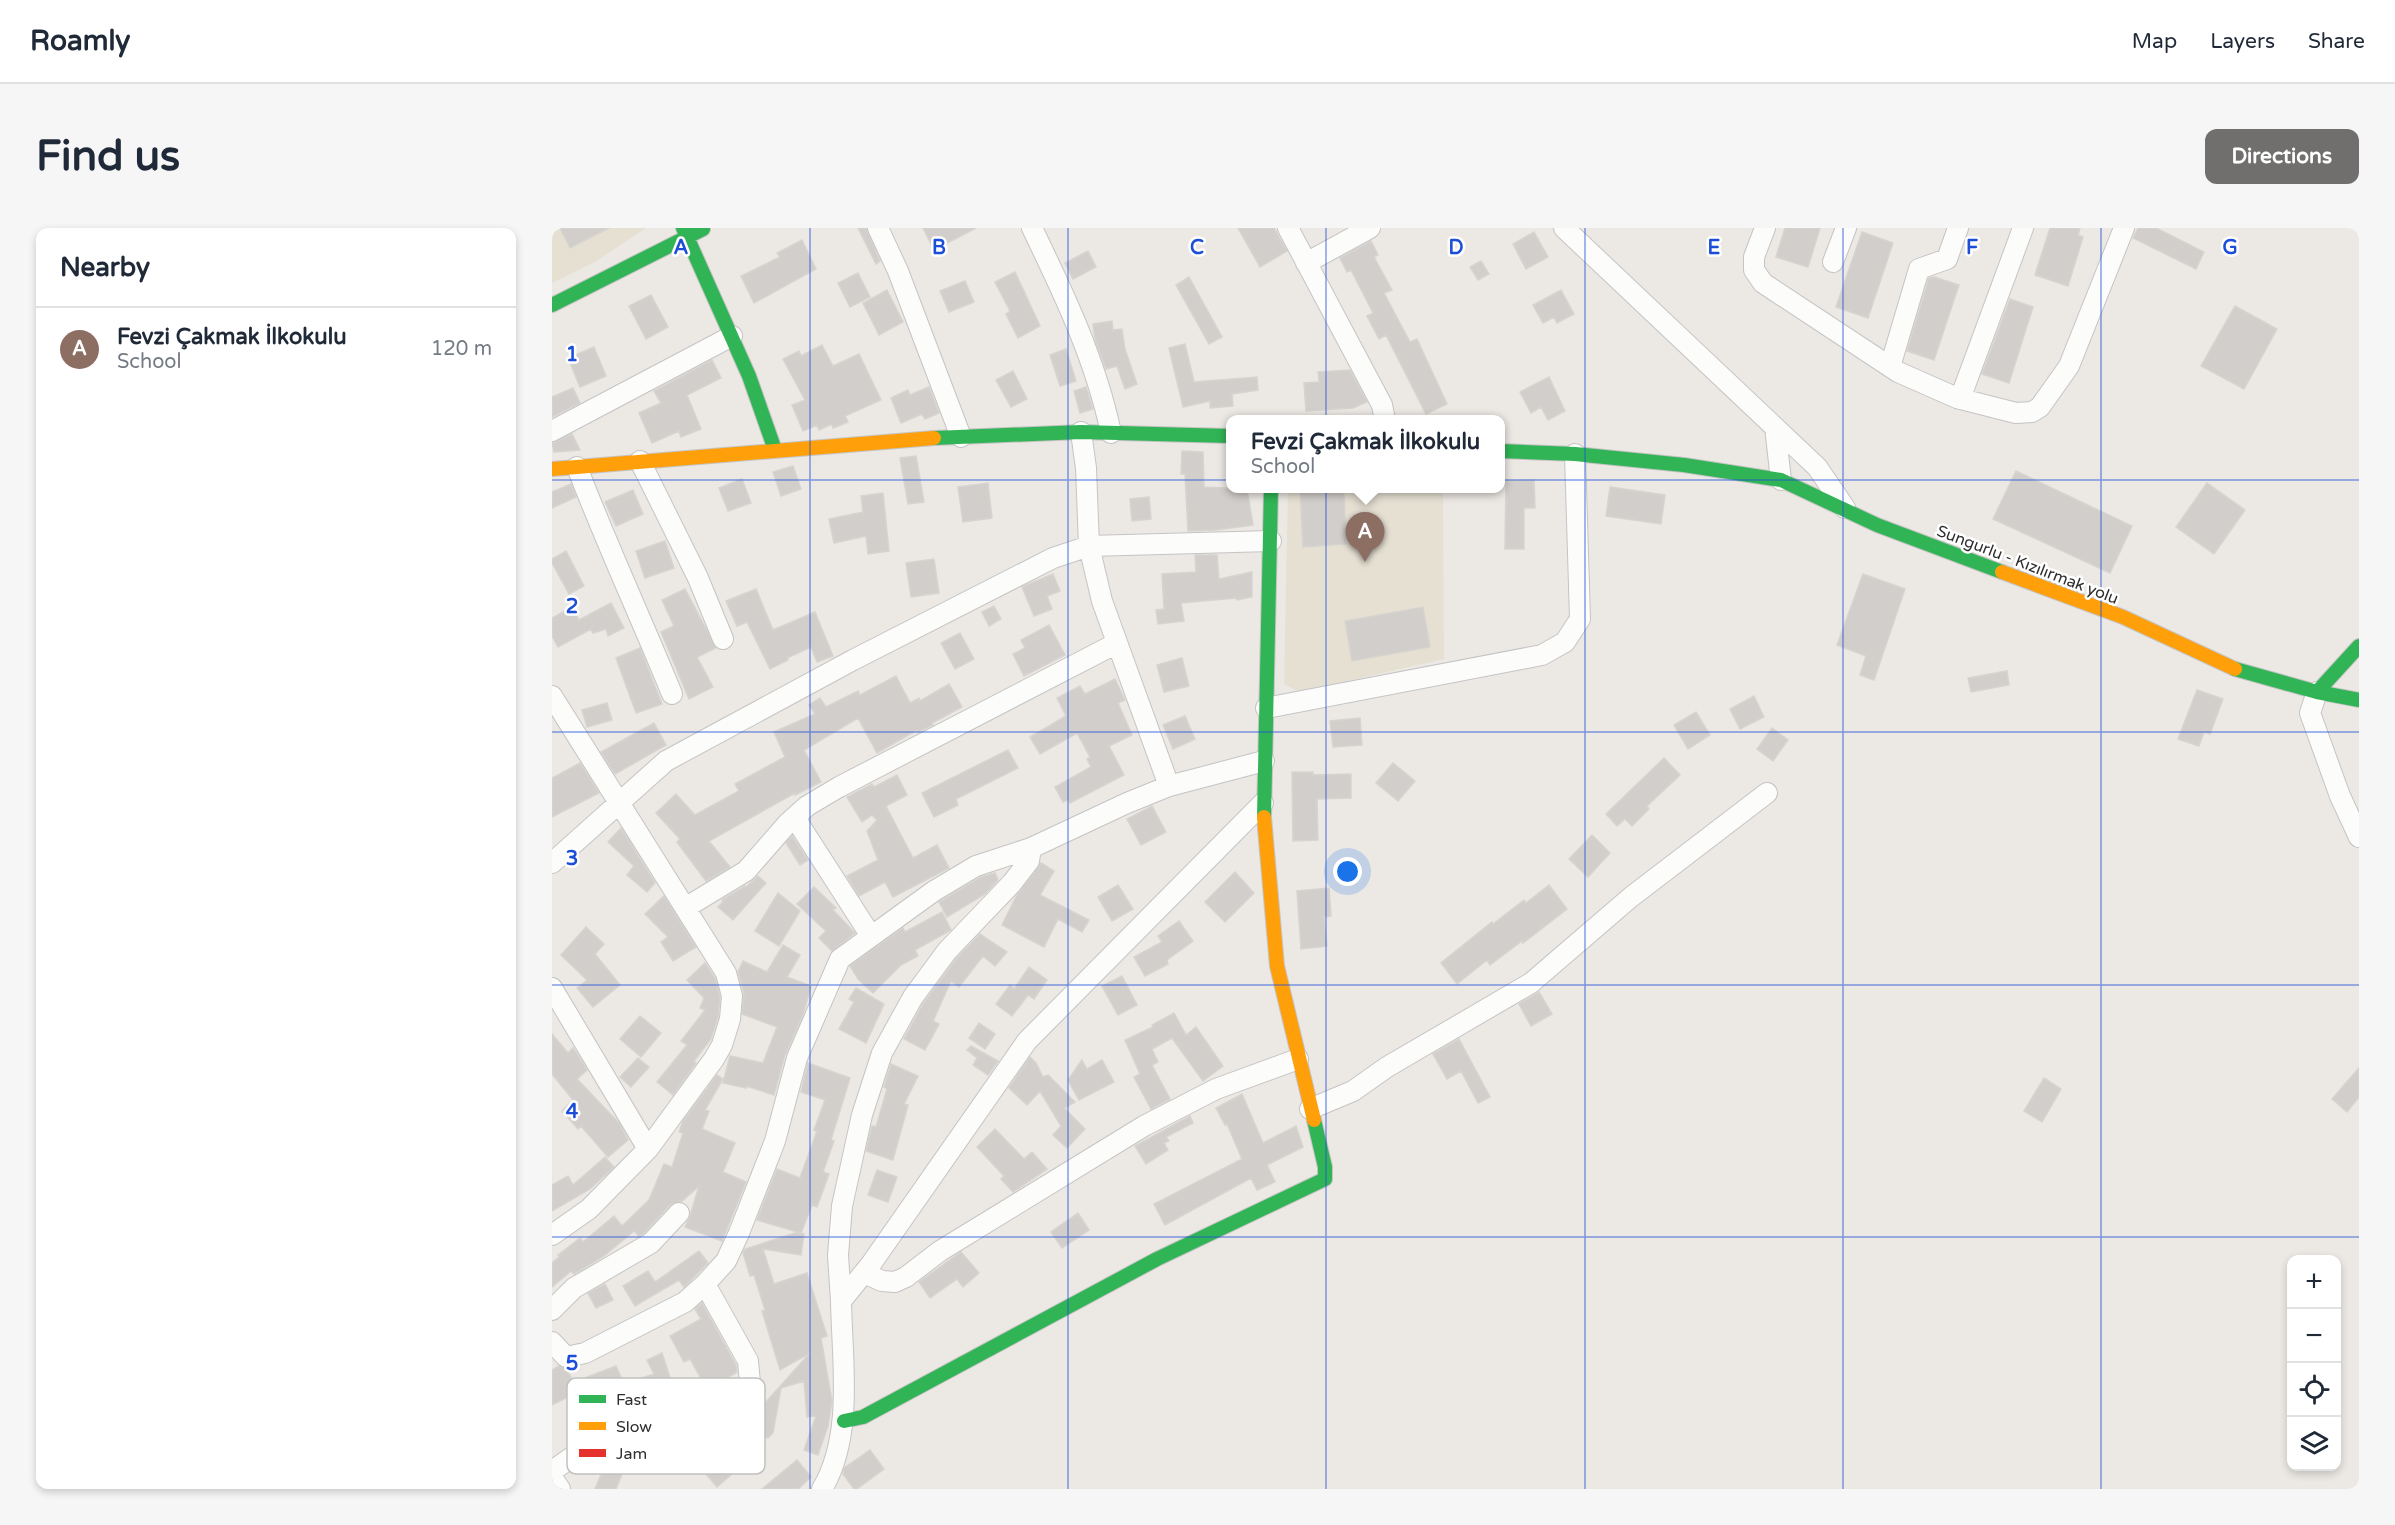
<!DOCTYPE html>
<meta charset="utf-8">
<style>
:root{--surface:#fff;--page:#f6f6f7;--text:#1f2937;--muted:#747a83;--line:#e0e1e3;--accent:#706f6e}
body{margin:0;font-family:"Varela Round",sans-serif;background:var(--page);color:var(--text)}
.controls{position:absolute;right:18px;bottom:18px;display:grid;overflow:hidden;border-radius:12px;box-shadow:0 3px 9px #0003}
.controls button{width:54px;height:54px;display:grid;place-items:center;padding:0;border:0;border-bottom:2px solid var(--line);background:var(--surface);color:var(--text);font:30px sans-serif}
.you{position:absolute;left:796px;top:644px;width:21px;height:21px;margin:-15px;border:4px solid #fff;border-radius:50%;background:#1a73e8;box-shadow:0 0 0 9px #1a73e833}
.badge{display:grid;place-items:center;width:39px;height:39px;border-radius:50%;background:var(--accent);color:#fff;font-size:20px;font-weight:700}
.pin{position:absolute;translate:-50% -50px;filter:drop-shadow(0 2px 3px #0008)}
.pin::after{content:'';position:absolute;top:32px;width:21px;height:18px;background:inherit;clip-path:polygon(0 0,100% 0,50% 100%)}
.popup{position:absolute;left:674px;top:187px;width:279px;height:78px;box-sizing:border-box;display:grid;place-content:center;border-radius:12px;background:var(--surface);filter:drop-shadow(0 2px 4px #0005);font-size:20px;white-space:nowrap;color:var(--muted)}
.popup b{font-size:22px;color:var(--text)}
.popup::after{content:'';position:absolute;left:50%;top:100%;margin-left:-12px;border:12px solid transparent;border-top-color:var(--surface)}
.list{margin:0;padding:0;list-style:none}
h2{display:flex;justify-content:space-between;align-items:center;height:78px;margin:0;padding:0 24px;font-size:26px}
h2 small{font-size:20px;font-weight:400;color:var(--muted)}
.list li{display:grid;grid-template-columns:39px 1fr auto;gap:18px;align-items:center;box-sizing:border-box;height:84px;padding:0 24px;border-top:2px solid var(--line)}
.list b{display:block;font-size:22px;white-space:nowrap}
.list p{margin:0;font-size:20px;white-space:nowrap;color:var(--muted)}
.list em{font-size:20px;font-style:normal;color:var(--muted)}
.icon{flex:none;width:33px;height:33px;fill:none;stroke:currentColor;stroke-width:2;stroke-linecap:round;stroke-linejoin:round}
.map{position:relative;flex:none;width:1807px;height:1261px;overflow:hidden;border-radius:12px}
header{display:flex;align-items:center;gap:36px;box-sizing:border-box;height:84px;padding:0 30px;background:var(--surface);border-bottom:2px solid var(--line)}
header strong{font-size:28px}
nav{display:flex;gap:33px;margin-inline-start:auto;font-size:21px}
.intro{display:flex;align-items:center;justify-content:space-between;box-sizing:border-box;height:144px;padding:0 36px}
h1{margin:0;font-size:42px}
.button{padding:15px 27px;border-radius:12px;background:var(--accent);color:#fff;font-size:21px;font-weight:700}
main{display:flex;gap:36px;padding:0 36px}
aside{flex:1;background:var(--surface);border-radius:12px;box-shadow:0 3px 9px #0003}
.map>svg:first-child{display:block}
</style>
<header>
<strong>Roamly</strong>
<nav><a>Map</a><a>Layers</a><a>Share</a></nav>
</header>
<div class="intro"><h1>Find us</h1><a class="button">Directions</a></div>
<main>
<aside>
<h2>Nearby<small></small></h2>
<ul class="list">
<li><span class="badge" style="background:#8d6e63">A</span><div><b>Fevzi Çakmak İlkokulu</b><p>School</p></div><em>120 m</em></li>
</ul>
</aside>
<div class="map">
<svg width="1807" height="1261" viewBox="0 0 1807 1261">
<rect width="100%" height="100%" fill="#ece8e4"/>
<!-- education -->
<path fill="#e6e0d3" d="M0 0H94L43 34 0 55Z
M736 261H891L892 431 747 464 732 456Z"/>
<!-- building -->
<path fill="#d1cecb" stroke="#d7d4d0" stroke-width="1.5" d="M8 0H57L18 20Z
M306 0H314L328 33 324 36Z
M371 0H424L382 22Z
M686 0H722L735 23 708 39Z
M1233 0H1268L1256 39 1224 29Z
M1498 0H1528L1526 7 1531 9 1516 58 1483 47Z
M1586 0H1604L1652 24 1644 41 1581 10Z
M982 4 996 29 974 41 961 16Z
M1310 4 1341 15 1316 90 1284 79Z
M250 12 264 41 202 75 189 48 228 29 225 25Z
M819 13 826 27 822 29 840 62 832 65 858 114 865 111 895 176 874 186 834 107 827 111 815 88 821 85 799 42 795 44 788 30Z
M536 23 544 39 521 51 513 35Z
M929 33 937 46 926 52 918 39Z
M463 44 488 98 466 110 454 86 458 83 443 54Z
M306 45 318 69 298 79 286 55Z
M637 49 670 109 657 116 624 57Z
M1382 49 1407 57 1382 132 1355 123 1377 50Z
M413 53 422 74 397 84 388 63Z
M335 62 351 94 327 107 311 75Z
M1009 62 1022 86 1005 95 1002 89 991 95 981 77Z
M99 67 116 99 94 111 77 78Z
M1458 71 1481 79 1457 155 1430 146Z
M1683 78 1725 101 1692 161 1649 138Z
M560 93 561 102 570 101 573 121 585 156 573 161 565 138 554 141 543 111 541 96Z
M633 116 642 154 705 149 706 162 680 166 681 178 658 180V173L631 179 617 120Z
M270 117 281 138 307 126 329 172 293 188 296 194 281 200 280 196 267 202 265 197 251 203 240 177 253 172 231 131 247 123 249 128Z
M42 119 54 148 28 159 16 130Z
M514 121 524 153 508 158 498 127Z
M160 132 169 150 135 167 149 201 129 209 127 203 100 215 87 185 109 175 102 163Z
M798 142 815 174 801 180 754 183 752 155 767 154 766 144Z
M461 143 475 171 459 179 444 152Z
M997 149 1013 183 996 192 989 179 979 185 968 164Z
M377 159 387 185 373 191 370 186 349 195 339 170 356 162 358 167Z
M534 159 541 181 528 185 522 163Z
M21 160 28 175 0 189V169Z
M20 206 28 222 2 224 0 215Z
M630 223 651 224 652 259 695 261 701 297 664 302 636 303 633 246H629Z
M364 228 372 274 356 276 348 230Z
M241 238 249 261 229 268 221 244Z
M1464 243 1580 298 1558 345 1441 291Z
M190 251 199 275 176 283 167 260Z
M982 252 983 280H972V321H953L954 253Z
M436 255 440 290 411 294 406 259Z
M1655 255 1693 282 1662 326 1624 299Z
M19 256 24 269 0 280V264Z
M1058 259 1113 267 1109 296 1054 288Z
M748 261H792L794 316 751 319Z
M81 262 91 286 64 298 53 274Z
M331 265 337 323 316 326 314 308 282 315 277 291 311 284 309 268Z
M597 269 599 291 580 293 578 271Z
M113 313 122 340 93 350 84 323Z
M14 323 32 358 17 366 0 335V331Z
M643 327H665L667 351 700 344V369L685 372 684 370 629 375 632 393 606 396 604 382 612 381 610 346 644 344Z
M382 331 387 365 359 369 354 335Z
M501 346 508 363 495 368 500 381 482 388 470 359Z
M1311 346 1353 361 1322 452 1308 447 1314 428 1285 417Z
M133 361 164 420 145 429 161 459 137 471 109 404 122 398 110 372Z
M204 361 221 402 263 384 281 428 265 434 259 419 235 430 236 432 218 441 195 394 185 398 174 373Z
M59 375 72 400 56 408 54 401 41 405 39 401 6 419 0 408V390L20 379 27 392Z
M442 378 449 391 437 398 430 384Z
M871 379 878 419 800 433 793 393Z
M497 397 513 427 472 448 461 426 473 420 469 412Z
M408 405 422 431 403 441 389 415Z
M88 420 110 476 84 485 64 430Z
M630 430 637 458 612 464 605 437Z
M1455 443 1457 457 1419 464 1416 450Z
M344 448 358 475 367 470 368 473 397 456 410 479 380 495 381 497 366 504 365 502 325 525 306 490 252 522 269 554 243 567V565L157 613 178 639 154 653 125 614 128 611 104 585 124 566 143 587 187 563 183 556 233 529 222 504 263 486 257 477 268 470 274 479 306 463 308 467Z
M563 451 573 472 566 475 580 507 557 518 572 547 518 575 516 572 511 574 503 559 539 539 535 531 538 529 525 505 488 526 478 509 514 488 505 470 528 458 533 466Z
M1645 462 1671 471 1658 506 1652 504 1647 518 1626 511Z
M1202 468 1212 489 1188 501 1178 481Z
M55 475 60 492 35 499 30 482Z
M1144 484 1158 507 1136 521 1122 497Z
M633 488 643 511 621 521 611 497Z
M808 490 810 517 781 519 778 493Z
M102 495 114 517 63 546 49 524Z
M1220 500 1236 512 1221 533 1205 521Z
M456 522 466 540 404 571 406 577 382 589 370 565Z
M1112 530 1128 547 1095 578 1097 581 1080 598 1073 591 1065 598 1054 586Z
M28 535 47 565 0 589V550Z
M841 535 863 553 846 573 824 555Z
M740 544H761V547L799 546V570L765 571 766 612 741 613Z
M345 547 355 567 334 578 361 630 385 617 397 640 341 669 333 654 307 668 295 648 326 632 315 603 325 592 320 587 310 594 295 569 320 556 322 559Z
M600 578 614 604 589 617 575 591Z
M69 600 103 655 95 664 75 647 82 638 56 614Z
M1040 607 1058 625 1036 649 1017 631Z
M240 608 256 632 248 637 234 615Z
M489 635 502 643 488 667 537 692 530 704 506 691 492 719 450 697 465 667Z
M683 644 702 665 673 694 653 674Z
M443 645 446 652 433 666 395 689 387 674 429 649Z
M206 648 214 655 181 692 166 679 171 674 170 672 193 658 194 659Z
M566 657 581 681 560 693 546 669Z
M997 657 1015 681 971 715 970 713 938 737 935 732 905 756 889 735 940 694 941 696 972 672 974 675Z
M262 659 284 680 281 682 303 705 280 723 267 710 274 703 245 676Z
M777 660 779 688 772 689 775 718 749 721 745 663Z
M226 665 248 683 227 718 203 703Z
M112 668 144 719 121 733 109 714 116 709 93 686Z
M390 684 399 702 363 722 366 728 349 737 321 765 306 751 298 738 351 700 353 704Z
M627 693 641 713 615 732 616 736 593 748 582 729 610 714 606 708Z
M34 699 52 716 43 726 68 757 41 779 25 760 35 752 9 727Z
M428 706 455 724 443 738 431 728 407 759 399 753 381 793 387 796 373 822 352 811 371 776 404 731Z
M231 717 248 727 235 749 259 758 251 787 233 827 222 867 194 858V860L171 855 178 828 211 835 225 799 190 786 192 765 186 744 191 733 215 744Z
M153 735 163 750 168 769 166 789 159 811 142 833 144 835 121 867 105 854 135 817 129 813 153 782 148 780 152 770 135 752Z
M477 739 495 752 482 771 476 767 460 788 444 776 458 757 462 761Z
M570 748 585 777 566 787 550 758Z
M304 760 332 776 314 815 287 801 302 774 297 771Z
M987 764 1000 786 979 798 967 776Z
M622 785 634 807 644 799 671 838 651 853 620 810 600 821 606 834 600 837 618 871 599 881 582 849 588 846 573 812 601 799 600 797Z
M88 788 109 805 89 829 68 811Z
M427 795 443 806 433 821 417 810Z
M0 806 16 825 21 820 24 824 35 842 25 851 67 895 76 912 56 929 29 898 26 901 10 883 21 872 0 846Z
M907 811 938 869 926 875 909 843 895 851 881 826Z
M419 818 446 833 436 847 421 837 425 830 415 822Z
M478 829 484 835 491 849 496 847 523 874 512 880 533 901 515 920 501 907 509 898 488 863 475 877 457 860Z
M86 830 97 839 79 859 68 849Z
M530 832 535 841 550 832 562 854 527 872 516 852Z
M256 835 298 850 279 912 282 913 271 944 277 946 265 979 260 977 249 1005 205 992 225 941 248 950 265 903 262 902 273 872 249 864Z
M339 836 366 848 352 876 356 877 341 932 314 923 320 898 324 899 335 861 332 859Z
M1807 840V869L1795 884 1780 871Z
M165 847 171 851 153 882 157 883 150 901 183 915 171 944 194 954 170 1013 133 999 138 988 147 958 130 973 118 977 91 1006 87 1008 82 1003 52 1028 22 1046 19 1043 0 1059V1035L8 1028 6 1027 28 1010 31 1014 62 988 70 998 97 972 112 936 120 939 131 905 127 904 131 893Z
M1492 850 1509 861 1490 894 1472 883Z
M690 866 711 915 744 898 751 919 715 937 723 954 705 962 699 950 613 997 602 976 690 931 675 896 673 897 664 880Z
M638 888 641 895 614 909 617 913 612 915 616 922 594 936 583 918Z
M443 901 472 931 480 924 495 941 461 964 449 951 452 948 425 919Z
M53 929 62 939 38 961 0 983V957L16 948 21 957Z
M325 942 345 949 336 974 316 967Z
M526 985 537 1002 510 1020 499 1004Z
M243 1005 252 1006 249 1027 211 1021 222 1056 255 1045 275 1108 269 1110 280 1173 276 1198 266 1227 252 1222 264 1188 255 1189 252 1153 229 1160 221 1205 216 1210 209 1208 213 1214 202 1227 165 1259 142 1232 160 1217 169 1227 191 1209 186 1205 199 1191 207 1205 212 1176 258 1125 228 1142 210 1083 213 1082 202 1047 198 1048 191 1025 193 1021Z
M147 1023 156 1035 132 1059 127 1052 83 1078 71 1058 96 1043 103 1054Z
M409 1024 427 1045 411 1059 405 1051 378 1070 367 1054Z
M53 1056 61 1072 44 1080 36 1065Z
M150 1075 184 1137 185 1144 175 1150 182 1161 178 1168 158 1178 153 1170 157 1167 126 1172 152 1156 138 1131 132 1134 118 1108 149 1091 143 1081Z
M110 1125 127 1177 120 1180 115 1170 91 1178 70 1181 72 1191 41 1196 37 1170 32 1171 25 1153 64 1138 72 1156 102 1146 95 1132Z
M7 1138 15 1141 26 1164 0 1177V1142Z
M104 1212 114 1227 85 1245 76 1231 64 1261H43L51 1242 36 1233 47 1225 59 1232 86 1214Z
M318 1222 332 1241 305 1261H302L291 1246 292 1240Z
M245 1232 259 1249 246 1261H210Z"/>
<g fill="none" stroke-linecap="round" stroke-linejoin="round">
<defs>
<path id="street" d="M326 0 346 43 409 209
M480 0C512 66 544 133 559 205
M736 0 830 177 833 192
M1012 0 1265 239 1293 280
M1213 0 1202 29V42L1211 55 1346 144 1405 170 1464 185 1480 184 1488 179 1517 138 1572 0
M1281 34 1294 0
M754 35 818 0
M1338 139 1367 41 1395 31 1406 0
M1408 171 1471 0
M1223 199 1229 252
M0 203 180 108
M529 204 534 240 537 318 550 373 617 558
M88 233 146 350 171 411
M25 239C54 315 89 390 120 466
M1765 464 1758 485 1788 568 1807 609
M0 468 174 745 180 768 178 791 170 817 162 831 96 921 37 981 0 1007
M714 480 990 427 1013 414 1028 391 1023 226
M243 590 319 708
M0 635 114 533 301 432 501 330 537 318 719 313
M133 680 194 643 235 596 255 578 287 559 565 415
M0 760 96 921
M758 881 801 863 835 839 979 755 1079 669 1215 565
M312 1045 330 1053 343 1054 354 1049 388 1023 592 898 664 861 746 831
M289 1073 286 1027 290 978 310 887 330 825 361 769 395 723 460 655 477 633 479 620
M0 1082 22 1060 99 1015 127 985
M0 1114 14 1129 33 1125 133 1074 153 1056 174 1033 187 1005 223 913 245 830 288 731 382 663 424 638 479 620 575 575 617 558 712 533
M0 1243 43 1213 62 1204 142 1197 170 1187 187 1177 198 1155 196 1133 153 1056
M0 1249 8 1261
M270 1261C302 1208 290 1132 289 1073L319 1036 475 813 711 575"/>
<path id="fast" d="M131 0 197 148 223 222
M0 77 151 1
M382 210 529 204 678 208
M948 223 1023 226 1132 237 1229 252 1325 297 1450 344
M1683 441 1765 464 1807 472
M1765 464 1807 418
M712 589 719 260
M292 1193 311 1189 605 1031 773 951V939L762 892"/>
<path id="slow" d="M0 241 382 210
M1450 344 1571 389 1683 441
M712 589 725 738 762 892"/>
</defs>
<!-- street casing -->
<use href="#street" stroke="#c5c4c5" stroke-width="22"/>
<!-- fast casing -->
<use href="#fast" stroke="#c5c4c5" stroke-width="16"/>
<!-- slow casing -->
<use href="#slow" stroke="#c5c4c5" stroke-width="16"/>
<!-- street -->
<use href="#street" stroke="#fcfcfb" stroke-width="20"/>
<!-- fast -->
<use href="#fast" stroke="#30b455" stroke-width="14"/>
<!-- slow -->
<use href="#slow" stroke="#ff9f0a" stroke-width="14"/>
</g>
<!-- grid -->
<path fill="none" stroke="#1d4ed8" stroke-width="1.5" stroke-opacity="0.55" d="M258 0V1261M516 0V1261M774 0V1261M1033 0V1261M1291 0V1261M1549 0V1261M0 252H1807M0 504H1807M0 757H1807M0 1009H1807"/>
<g text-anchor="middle" stroke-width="5" stroke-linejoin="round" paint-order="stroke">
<!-- street labels -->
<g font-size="16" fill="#2e2e2e" stroke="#fff">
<text transform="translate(1476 336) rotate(21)" y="6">Sungurlu - Kızılırmak yolu</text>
</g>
</g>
<!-- legend -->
<rect x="15" y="1150" width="198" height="96" rx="9" fill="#fff" stroke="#c0c0c0" stroke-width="1.5"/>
<rect x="27" y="1167" width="27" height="8" fill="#30b455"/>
<rect x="27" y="1194" width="27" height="8" fill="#ff9f0a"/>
<rect x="27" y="1221" width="27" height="8" fill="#e5322d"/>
<g font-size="16" fill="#2e2e2e">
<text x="64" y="1177">Fast</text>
<text x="64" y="1204">Slow</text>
<text x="64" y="1231">Jam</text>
</g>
<g font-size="20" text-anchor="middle" font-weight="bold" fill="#1d4ed8" stroke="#fff" stroke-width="5" stroke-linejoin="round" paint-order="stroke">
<text x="129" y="26">A</text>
<text x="387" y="26">B</text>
<text x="645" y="26">C</text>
<text x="904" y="26">D</text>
<text x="1162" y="26">E</text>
<text x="1420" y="26">F</text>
<text x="1678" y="26">G</text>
<text x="20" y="133">1</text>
<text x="20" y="385">2</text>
<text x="20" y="637">3</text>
<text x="20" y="890">4</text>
<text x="20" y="1142">5</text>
</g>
</svg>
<div class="controls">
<button>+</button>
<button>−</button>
<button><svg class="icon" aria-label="locate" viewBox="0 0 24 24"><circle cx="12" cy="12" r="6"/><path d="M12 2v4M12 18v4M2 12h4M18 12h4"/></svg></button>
<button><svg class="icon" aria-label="layers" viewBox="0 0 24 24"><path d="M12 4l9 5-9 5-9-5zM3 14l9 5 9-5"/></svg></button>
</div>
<div class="you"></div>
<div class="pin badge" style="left:813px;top:334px;background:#8d6e63">A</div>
<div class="popup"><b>Fevzi Çakmak İlkokulu</b>School</div>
</div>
</main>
